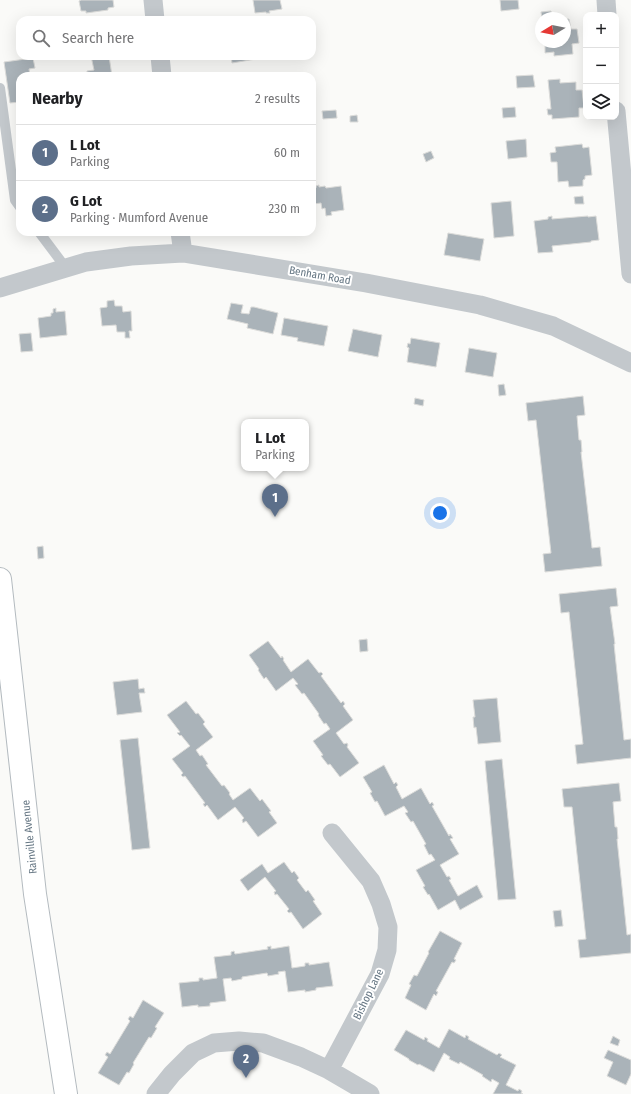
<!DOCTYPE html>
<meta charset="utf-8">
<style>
:root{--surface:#fff;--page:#f6f6f6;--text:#202124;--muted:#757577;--line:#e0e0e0;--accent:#e4572e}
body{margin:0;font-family:"Fira Sans Condensed",sans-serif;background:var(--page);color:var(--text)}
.controls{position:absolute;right:12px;top:12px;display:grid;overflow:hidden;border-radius:8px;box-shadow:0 4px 16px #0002}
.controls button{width:36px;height:36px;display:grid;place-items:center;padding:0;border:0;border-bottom:1px solid var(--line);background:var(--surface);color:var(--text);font:20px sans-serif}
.compass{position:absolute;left:535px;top:12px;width:36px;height:36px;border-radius:50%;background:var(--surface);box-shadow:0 4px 16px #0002;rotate:260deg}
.you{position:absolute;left:440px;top:513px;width:14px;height:14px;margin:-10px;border:3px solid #fff;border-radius:50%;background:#1a73e8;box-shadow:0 0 0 6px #1a73e833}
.badge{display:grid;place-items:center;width:26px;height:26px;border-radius:50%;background:var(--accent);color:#fff;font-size:13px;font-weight:700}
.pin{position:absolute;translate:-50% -33px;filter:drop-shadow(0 1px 2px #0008)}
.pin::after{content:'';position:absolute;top:21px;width:14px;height:12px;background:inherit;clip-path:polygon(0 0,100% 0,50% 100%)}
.popup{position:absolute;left:241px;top:419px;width:68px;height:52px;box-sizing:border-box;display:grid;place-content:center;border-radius:8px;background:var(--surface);filter:drop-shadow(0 1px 3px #0005);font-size:13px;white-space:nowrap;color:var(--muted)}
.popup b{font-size:15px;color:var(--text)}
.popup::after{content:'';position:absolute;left:50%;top:100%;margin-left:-8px;border:8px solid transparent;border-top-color:var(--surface)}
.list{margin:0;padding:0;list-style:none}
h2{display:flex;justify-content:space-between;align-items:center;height:52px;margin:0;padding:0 16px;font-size:17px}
h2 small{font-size:13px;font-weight:400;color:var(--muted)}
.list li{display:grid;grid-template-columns:26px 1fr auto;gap:12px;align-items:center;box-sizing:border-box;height:56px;padding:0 16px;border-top:1px solid var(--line)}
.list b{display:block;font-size:15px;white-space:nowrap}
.list p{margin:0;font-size:13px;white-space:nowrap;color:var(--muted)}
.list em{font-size:13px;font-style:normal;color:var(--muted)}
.icon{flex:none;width:22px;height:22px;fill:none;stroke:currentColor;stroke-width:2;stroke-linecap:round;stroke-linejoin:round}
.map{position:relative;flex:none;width:631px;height:1094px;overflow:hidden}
.search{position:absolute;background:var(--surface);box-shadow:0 4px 16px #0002;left:16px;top:16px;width:300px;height:44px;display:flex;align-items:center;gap:10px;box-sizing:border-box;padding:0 14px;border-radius:12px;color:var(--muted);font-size:15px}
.panel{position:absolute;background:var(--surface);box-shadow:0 4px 16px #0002;left:16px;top:72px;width:300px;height:164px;border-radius:12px}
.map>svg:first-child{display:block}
</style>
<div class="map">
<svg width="631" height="1094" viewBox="0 0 631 1094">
<rect width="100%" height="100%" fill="#fafaf8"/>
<!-- building -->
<path fill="#aab3b9" stroke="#dcdcda" d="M81 0H113L114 7 108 8V10L86 13V11H81L79 1Z
M253 0H280L282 9 269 11 270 13H266V12L255 13Z
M500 0H518L519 9 501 11Z
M551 11 552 18H542L541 12Z
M565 19H569L571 29H577L579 43 572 44 573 54 554 56V52L545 53V43L542 44V42H565Z
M91 56H109L112 76H87V71L94 70Z
M231 56H262V58L232 63Z
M33 58 35 68 29 69 30 76H20V102L10 103 4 62Z
M533 75 535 87 517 88 516 76Z
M560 79V83L576 82V90H582L584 108H579V117L552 119V115H548L547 109H551L548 80Z
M515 107 516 117 503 118 502 108Z
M336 110 337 118 323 119 322 111Z
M357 115 358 122H350V116Z
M526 139 527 157 508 159 506 141Z
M582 144 583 148 589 147 592 175 585 176V179L583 180V186L569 187 568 181 558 182 557 162H551L550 153 556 152 555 147Z
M431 151 434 158 426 162 423 154Z
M319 185V187L325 186 326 188 341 186 344 210 331 212 332 215 326 216 325 208 322 209 321 203 313 204 312 188H316V186Z
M583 196 584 204H575L574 197Z
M511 201 514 236 494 238 491 203Z
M552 216V219L588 216V217L596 216 599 240 591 241V242L552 246 553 252 538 253 534 221 548 219V217Z
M448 233 484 239 480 261 444 255Z
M114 300 115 306H122L123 312 131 311 132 331H129L130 338H125V332H117L116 325 102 326 100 308 107 307V301Z
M231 303 243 305 241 313 249 314 251 307H254L278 313 273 334 247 328 248 324 227 319Z
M56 308V312L65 311 67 335 40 338 38 318 51 316V313H53V309Z
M284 318 328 326 324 346 297 341 298 338 281 335Z
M353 329 382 335 378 357 348 351Z
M31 333 33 351 21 352 19 334Z
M411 338 440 343 436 367 407 362 409 348 407 347 408 343 410 344Z
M469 348 497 353 493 377 465 372Z
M504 384 506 395 499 396 498 385Z
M583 396 585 415 577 416 579 440H581L582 452H581L592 548 600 547 602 566 545 572 543 554 551 553 536 420 528 421 526 403Z
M415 398 424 400 423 406 414 404Z
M43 546 44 558 38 559 37 547Z
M616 588 618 606 610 607 615 644H614L624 740 631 739V758L577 764 575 745 583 744 569 612 561 613 559 594Z
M367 639 368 651 360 652 359 640Z
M268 641 281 658 282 656 284 659 283 660 291 672 308 659 319 673 321 672 323 674 321 676 341 703 343 701 345 704 343 706 353 720 336 733 344 744 347 743 348 745 347 747 359 763 340 777 330 764 328 765 321 756 323 755 313 741 330 729 326 723 324 724 318 715 319 714 304 693 302 694 295 685 298 684 293 678 276 691 266 677 264 679 258 670 259 669 249 655Z
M138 679 139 689 144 688 145 693H139L142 712 117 715 113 682Z
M497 698 501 742 478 744 476 727 474 728 473 717H475L473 700Z
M186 701 196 714 198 713 205 722 203 724 213 737 196 750 200 756 202 755 208 764 206 765 222 786 224 785 230 793 229 794 233 800 250 788 260 801 262 799 271 811 269 812 277 823 258 837 246 821 243 823 242 820 244 818 235 807 218 820 207 805 205 807 203 804 205 803 185 776 183 777 181 775 183 773 172 759 190 746 181 735 180 736 177 733 180 732 167 715Z
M138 738 150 848 132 850 120 740Z
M502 759 516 899 498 900 485 761Z
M384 765 394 784 396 782 398 785 396 787 402 799 421 788 430 804 432 802 434 805 432 806 449 836 450 834 453 838 450 839 459 854 440 865 447 877 449 876 451 879 449 880 458 896 477 885 483 897 460 910 455 900 438 910 429 894 428 895 423 887 425 886 416 870 435 860 431 854 429 855 424 845 426 844 413 821 411 822 405 813 408 812 404 806 385 816 377 801 375 802 370 793 372 792 363 777Z
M619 783 621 801 613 802 615 827H617L618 839H617L627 935 631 934V953L580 958 578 940 586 939 572 807H564L562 789Z
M284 862 292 873 294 871 299 878 297 880 306 892 308 890 315 900 313 901 322 914 303 929 291 912 289 913 287 911 289 909 277 894 275 895 274 892 276 891 265 877 248 891 240 880 262 864 268 873Z
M561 910 563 926 555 927 553 911Z
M440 931 462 943 454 959 456 960 454 963 452 962 436 991 438 992 436 996 434 994 426 1010 405 998 411 985 409 984 414 975 417 976 429 953 428 952Z
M271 946V949L289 946 292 968 305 966V963H309V965L329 962 333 986 316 988V990L305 992V990L288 992 285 971 278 972 279 974 268 976 267 973 242 977V979L232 981 231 978 223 979 226 1001 210 1003V1006L198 1007V1005L182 1007 179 983 199 981V978H203V980L217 978 214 957 231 955V952L234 951 235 954 268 949 267 947Z
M143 1000 164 1013 155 1027 157 1028 151 1038 149 1037 133 1063 134 1064 129 1073 127 1072 119 1085 98 1073 108 1057 105 1055 107 1052 110 1054 130 1021 128 1019 130 1016 133 1018Z
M449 1029 465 1038 466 1035 469 1037 468 1039 497 1055 499 1053 502 1055 500 1057 516 1065 506 1085 518 1091 519 1089 522 1091 521 1093 523 1094H493L499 1083 492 1079 491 1082 482 1076 483 1075 460 1062 459 1064 449 1059 450 1057 444 1053 434 1072 419 1064 418 1065 409 1060V1059L394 1050 406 1030 424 1040 425 1037 428 1039 427 1041 439 1048Z
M613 1036 620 1040 618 1046 610 1043Z
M608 1050 631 1060V1074L626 1085 607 1076 613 1062 604 1058Z"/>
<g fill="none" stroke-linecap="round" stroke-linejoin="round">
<defs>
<path id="secondary" d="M0 579 35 894 66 1094"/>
</defs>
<!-- secondary casing -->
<use href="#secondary" stroke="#b3babf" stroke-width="24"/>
<!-- lane -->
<path stroke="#c3c8cc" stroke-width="10" d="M0 88 15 200 20 207
M39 232 66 268"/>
<!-- street -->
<path stroke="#c3c8cc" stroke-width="19" d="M153 0 155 20
M606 0 607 15
M160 56 162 76
M616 111 631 274
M180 232 183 253
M0 288 86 262 131 256 183 253 366 283 480 305 553 326 631 363
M329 1070 380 974 387 950 388 927 381 904 371 881 332 833
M156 1094 172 1074 193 1053 214 1043 239 1041 263 1043 301 1057 329 1070 370 1094"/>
<!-- secondary -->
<use href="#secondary" stroke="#fff" stroke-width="22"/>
</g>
<g text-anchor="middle" stroke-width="4" stroke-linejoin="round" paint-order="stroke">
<!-- street labels -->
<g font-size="11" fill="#657683" stroke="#fff">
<text transform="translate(320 275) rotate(10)" y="4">Benham Road</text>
<text transform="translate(29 837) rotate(-96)" y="4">Rainville Avenue</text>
<text transform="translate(368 994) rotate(-64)" y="4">Bishop Lane</text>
</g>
</g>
</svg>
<div class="controls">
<button>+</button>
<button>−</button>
<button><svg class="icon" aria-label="layers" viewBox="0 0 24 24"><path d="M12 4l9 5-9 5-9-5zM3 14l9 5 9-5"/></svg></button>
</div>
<svg class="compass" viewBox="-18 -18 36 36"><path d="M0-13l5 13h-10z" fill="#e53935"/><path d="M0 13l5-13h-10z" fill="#757577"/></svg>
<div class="you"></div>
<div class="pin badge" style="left:275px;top:517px;background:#5c6f8a">1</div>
<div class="popup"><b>L Lot</b>Parking</div>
<div class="pin badge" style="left:246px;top:1078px;background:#5c6f8a">2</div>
<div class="search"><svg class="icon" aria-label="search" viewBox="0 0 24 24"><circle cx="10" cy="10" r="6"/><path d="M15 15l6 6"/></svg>Search here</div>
<section class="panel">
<h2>Nearby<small>2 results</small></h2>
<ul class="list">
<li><span class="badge" style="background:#5c6f8a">1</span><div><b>L Lot</b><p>Parking</p></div><em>60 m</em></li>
<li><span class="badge" style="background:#5c6f8a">2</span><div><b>G Lot</b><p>Parking · Mumford Avenue</p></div><em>230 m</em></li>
</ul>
</section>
</div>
